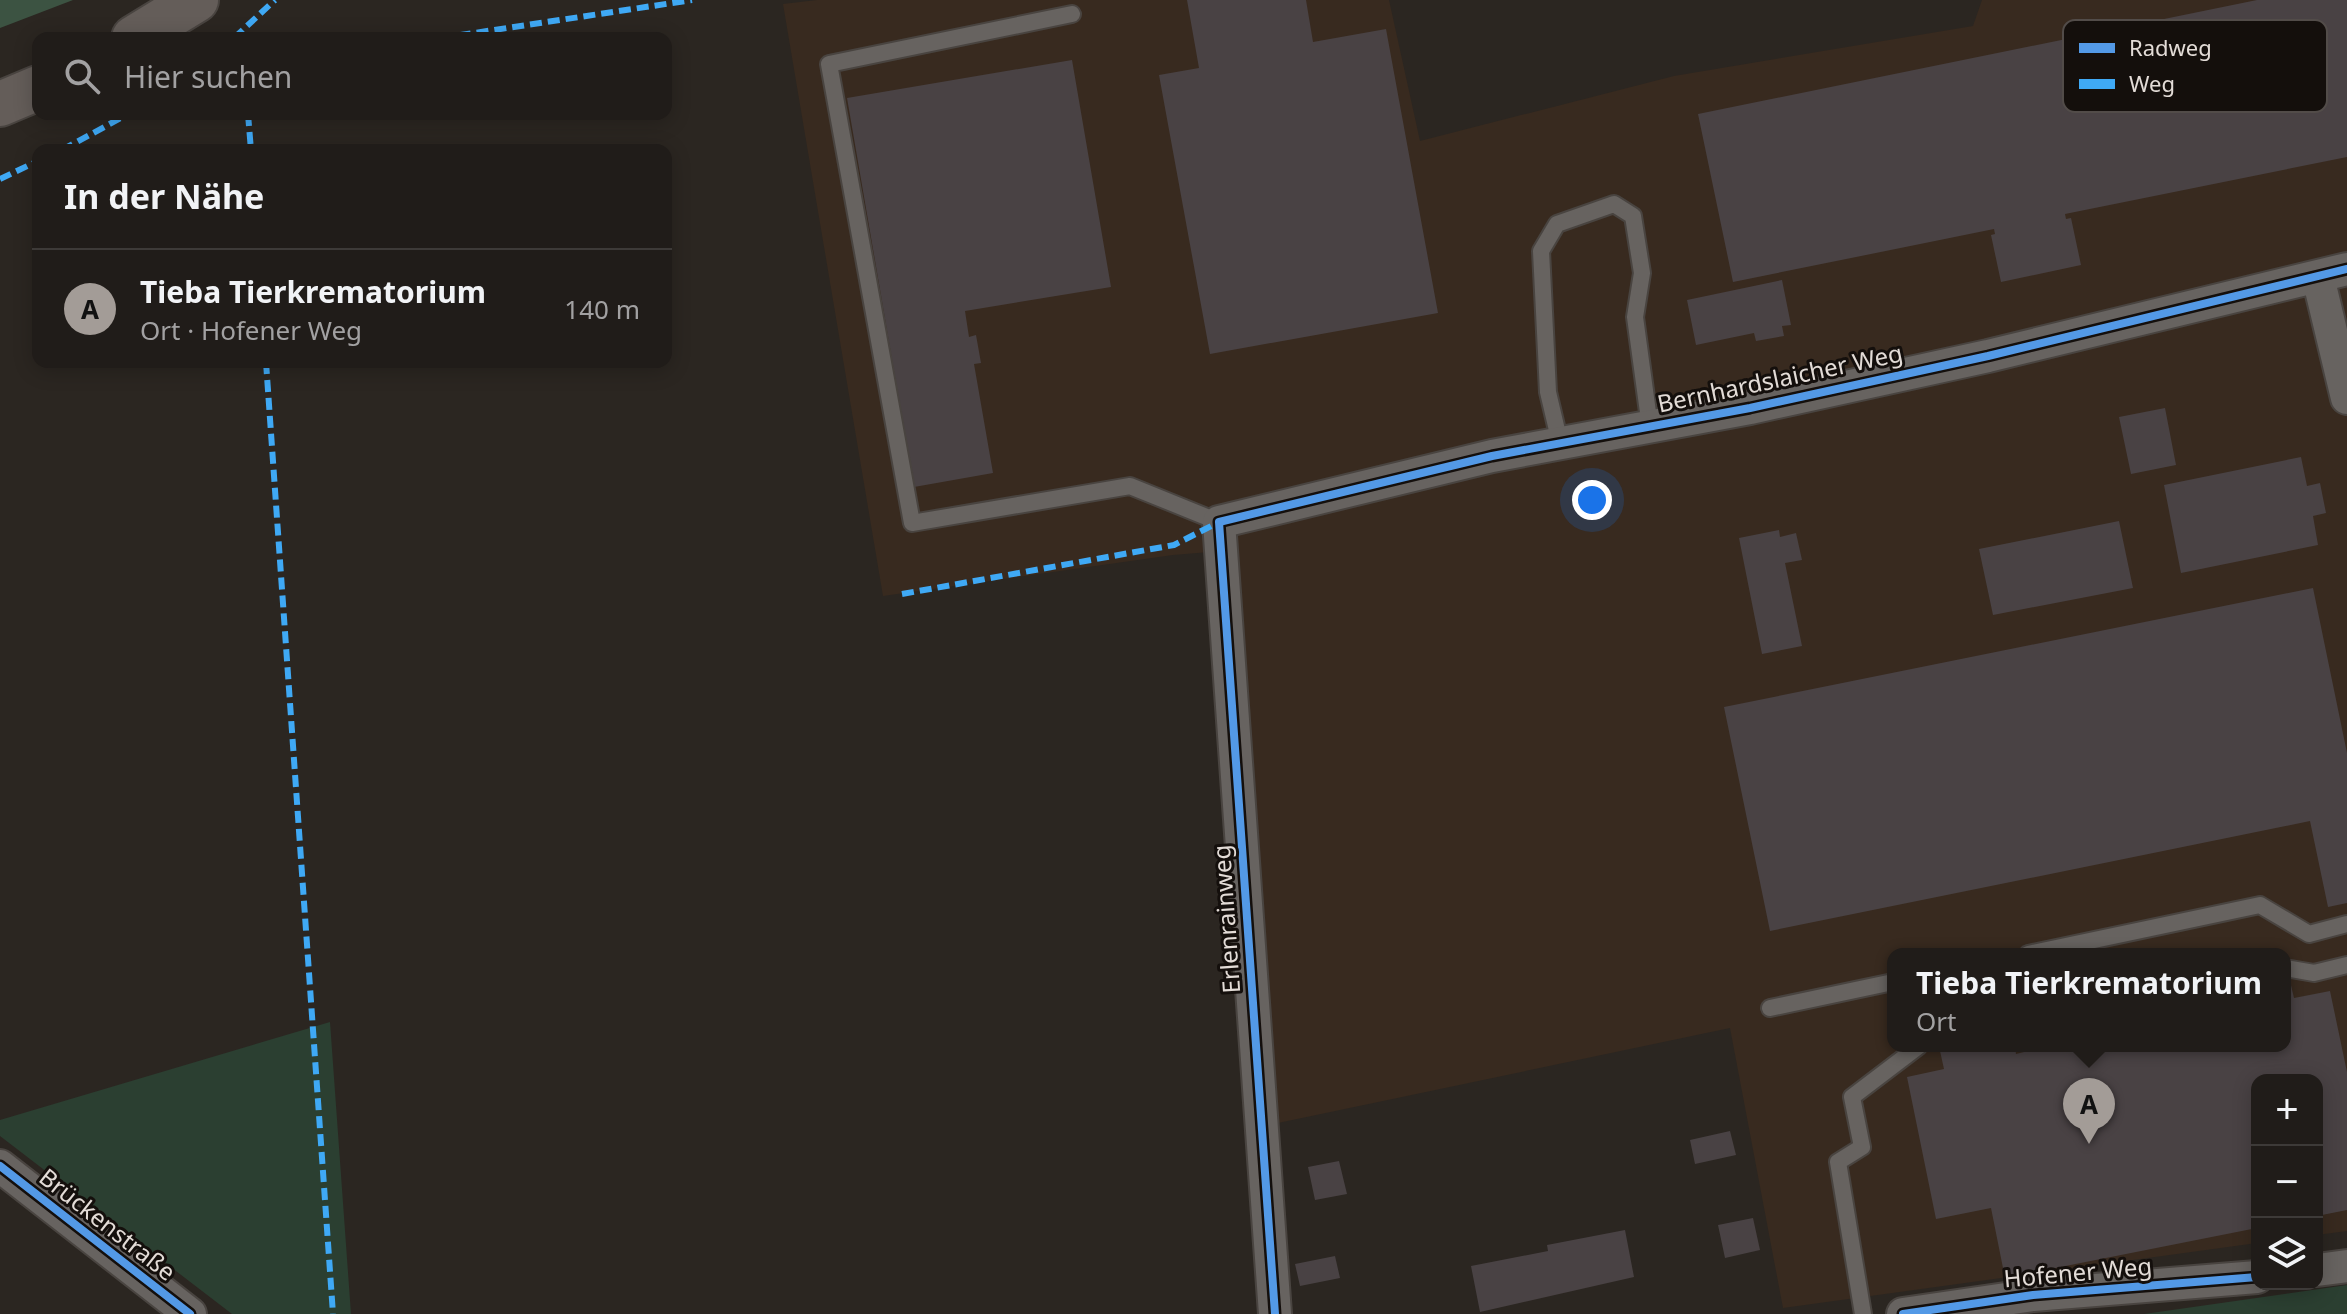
<!DOCTYPE html>
<html lang="de">
<meta charset="utf-8">
<style>
:root{--surface:#201c19;--page:#2d2926;--text:#f1f3f6;--muted:#a2a1a2;--line:#3d3a38;--accent:#a39c97}
body{margin:0;font-family:"Noto Sans",sans-serif;background:var(--page);color:var(--text)}
.controls{position:absolute;right:24px;bottom:24px;display:grid;overflow:hidden;border-radius:16px;box-shadow:0 4px 20px #0003}
.controls button{width:72px;height:72px;display:grid;place-items:center;padding:0;border:0;border-bottom:2px solid var(--line);background:var(--surface);color:var(--text);font:40px sans-serif}
.you{position:absolute;left:1592px;top:500px;width:28px;height:28px;margin:-20px;border:6px solid #fff;border-radius:50%;background:#1a73e8;box-shadow:0 0 0 12px #1a73e833}
.badge{display:grid;place-items:center;width:52px;height:52px;border-radius:50%;background:var(--accent);color:#111;font-size:26px;font-weight:700}
.pin{position:absolute;translate:-50% -66px;filter:drop-shadow(0 2px 4px #0008)}
.pin::after{content:'';position:absolute;top:42px;width:28px;height:24px;background:inherit;clip-path:polygon(0 0,100% 0,50% 100%)}
.popup{position:absolute;left:1887px;top:948px;width:404px;height:104px;box-sizing:border-box;display:grid;place-content:center;border-radius:16px;background:var(--surface);filter:drop-shadow(0 2px 6px #0005);font-size:26px;white-space:nowrap;color:var(--muted)}
.popup b{font-size:30px;color:var(--text)}
.popup::after{content:'';position:absolute;left:50%;top:100%;margin-left:-16px;border:16px solid transparent;border-top-color:var(--surface)}
.list{margin:0;padding:0;list-style:none}
h2{display:flex;justify-content:space-between;align-items:center;height:104px;margin:0;padding:0 32px;font-size:34px}
h2 small{font-size:26px;font-weight:400;color:var(--muted)}
.list li{display:grid;grid-template-columns:52px 1fr auto;gap:24px;align-items:center;box-sizing:border-box;height:120px;padding:0 32px;border-top:2px solid var(--line)}
.list b{display:block;font-size:30px;white-space:nowrap}
.list p{margin:0;font-size:26px;white-space:nowrap;color:var(--muted)}
.list em{font-size:26px;font-style:normal;color:var(--muted)}
.icon{flex:none;width:44px;height:44px;fill:none;stroke:currentColor;stroke-width:2;stroke-linecap:round;stroke-linejoin:round}
.map{position:relative;flex:none;width:2347px;height:1314px;overflow:hidden}
.search{position:absolute;background:var(--surface);box-shadow:0 4px 20px #0003;left:32px;top:32px;width:640px;height:88px;display:flex;align-items:center;gap:20px;box-sizing:border-box;padding:0 28px;border-radius:16px;color:var(--muted);font-size:30px}
.panel{position:absolute;background:var(--surface);box-shadow:0 4px 20px #0003;left:32px;top:144px;width:640px;height:224px;border-radius:16px}
.map>svg:first-child{display:block}
</style>
<div class="map">
<svg width="2347" height="1314" viewBox="0 0 2347 1314">
<rect width="100%" height="100%" fill="#2b2621"/>
<!-- built -->
<path fill="#382a1f" fill-rule="evenodd" d="M817 0H1389L1420 141 1674 76 1973 26 1982 0H2347V1231L2317 1235V1080H2257V1243L1783 1308 1730 1028 1278 1123 1234 550 1173 555 883 596 783 4ZM1893 954H2285V1046H1893Z"/>
<!-- green -->
<path fill="#2b3f31" d="M330 1022 351 1314H232L0 1136V1120Z
M2347 1285V1314H2144Z"/>
<!-- forest -->
<path fill="#3c5342" d="M0 0H73L0 28Z"/>
<!-- building -->
<path fill="#494244" d="M1187 0H1306L1313 42 1386 29 1438 313 1210 354 1159 75 1199 68Z
M2257 0H2347V157L2065 214 2066 219 2071 218 2081 265 2001 282 1991 235 1995 234 1994 229 1733 282 1698 114Z
M1072 60 1111 287 965 311 969 337 976 335 981 363 974 364 993 473 914 487 847 98Z
M1782 280 1791 325 1782 326 1784 336 1756 341 1754 333 1696 345 1687 300Z
M2165 408 2176 465 2131 474 2119 417Z
M2301 457 2307 486 2320 483 2326 513 2313 516 2318 545 2181 573 2164 485Z
M2119 521 2133 588 1993 615 1979 549Z
M1779 530 1780 537 1796 533 1802 560 1785 563 1802 646 1762 654 1739 538Z
M2313 588 2347 753V903L2328 907 2310 821 1770 931 1724 707Z
M2290 981 2294 998 2330 991 2347 1072V1210L2317 1216V1080H2257V1228L2005 1278 1991 1208 1936 1219 1907 1077 1944 1069 1940 1051 1962 1046H2015L2016 1054 2048 1046H2285V982Z
M1730 1131 1736 1155 1695 1164 1690 1140Z
M1339 1161 1347 1194 1315 1200 1308 1167Z
M1753 1218 1760 1250 1725 1258 1718 1225Z
M1625 1230 1634 1277 1480 1312 1471 1266 1548 1251 1547 1245Z
M1335 1256 1340 1278 1300 1286 1295 1264Z"/>
<g fill="none" stroke-linecap="round" stroke-linejoin="round">
<defs>
<path id="lane" d="M1072 14 829 64 912 523 1130 486 1219 522
M1560 443 1548 392 1541 251 1557 224 1614 204 1633 216 1642 273 1635 317 1650 427
M2028 954 2260 905 2309 934 2347 924
M2285 968 2314 973 2347 965
M1770 1008 1893 982
M1863 1314 1838 1162 1862 1147 1852 1097 1919 1046"/>
<path id="street" d="M2318 277 2347 398
M0 1166 190 1314
M2317 1270 2347 1266
M1275 1314 1219 522 1492 456 1750 408 1988 356 2347 269
M1903 1314 2033 1295 2257 1277"/>
<path id="secondary" d="M134 38 196 0
M0 104 38 88"/>
</defs>
<!-- lane casing -->
<use href="#lane" stroke="#494440" stroke-width="20"/>
<!-- street casing -->
<use href="#street" stroke="#494440" stroke-width="36"/>
<!-- secondary casing -->
<use href="#secondary" stroke="#494440" stroke-width="48"/>
<!-- lane -->
<use href="#lane" stroke="#676360" stroke-width="16"/>
<!-- street -->
<use href="#street" stroke="#676360" stroke-width="32"/>
<!-- secondary -->
<use href="#secondary" stroke="#645d59" stroke-width="44"/>
<!-- quiet -->
<path stroke="#3fa9f5" stroke-width="6" stroke-dasharray="12 6" stroke-linecap="butt" d="M234 38 275 0
M441 38 692 0
M248 114 251 150
M62 150 128 114
M0 179 38 161
M266 362 333 1314
M902 594 1174 545 1219 522"/>
<defs>
<path id="cycleway" d="M0 1166 190 1314
M1275 1314 1219 522 1492 456 1750 408 1988 356 2347 269
M1903 1314 2033 1295 2257 1277"/>
</defs>
<!-- cycleway casing -->
<use href="#cycleway" stroke="#140f0c" stroke-width="13"/>
<!-- cycleway -->
<use href="#cycleway" stroke="#5399e6" stroke-width="8"/>
</g>
<g text-anchor="middle" stroke-width="6" stroke-linejoin="round" paint-order="stroke">
<!-- street labels -->
<g font-size="24" fill="#e3dcd7" stroke="#140f0c">
<text transform="translate(1780 379) rotate(-12)" y="8">Bernhardslaicher Weg</text>
<text transform="translate(1227 919) rotate(-94)" y="8">Erlenrainweg</text>
<text transform="translate(107 1225) rotate(38)" y="8">Brückenstraße</text>
<text transform="translate(2078 1273) rotate(-5)" y="8">Hofener Weg</text>
</g>
</g>
<!-- legend -->
<rect x="2063" y="20" width="264" height="92" rx="12" fill="#140f0c" stroke="#524c49" stroke-width="2"/>
<rect x="2079" y="43" width="36" height="10" fill="#5399e6"/>
<rect x="2079" y="79" width="36" height="10" fill="#3fa9f5"/>
<g font-size="22" fill="#e3dcd7">
<text x="2129" y="56">Radweg</text>
<text x="2129" y="92">Weg</text>
</g>
</svg>
<div class="controls">
<button>+</button>
<button>−</button>
<button><svg class="icon" aria-label="layers" viewBox="0 0 24 24"><path d="M12 4l9 5-9 5-9-5zM3 14l9 5 9-5"/></svg></button>
</div>
<div class="you"></div>
<div class="pin badge" style="left:2089px;top:1144px">A</div>
<div class="popup"><b>Tieba Tierkrematorium</b>Ort</div>
<div class="search"><svg class="icon" aria-label="search" viewBox="0 0 24 24"><circle cx="10" cy="10" r="6"/><path d="M15 15l6 6"/></svg>Hier suchen</div>
<section class="panel">
<h2>In der Nähe<small></small></h2>
<ul class="list">
<li><span class="badge">A</span><div><b>Tieba Tierkrematorium</b><p>Ort · Hofener Weg</p></div><em>140 m</em></li>
</ul>
</section>
</div>
